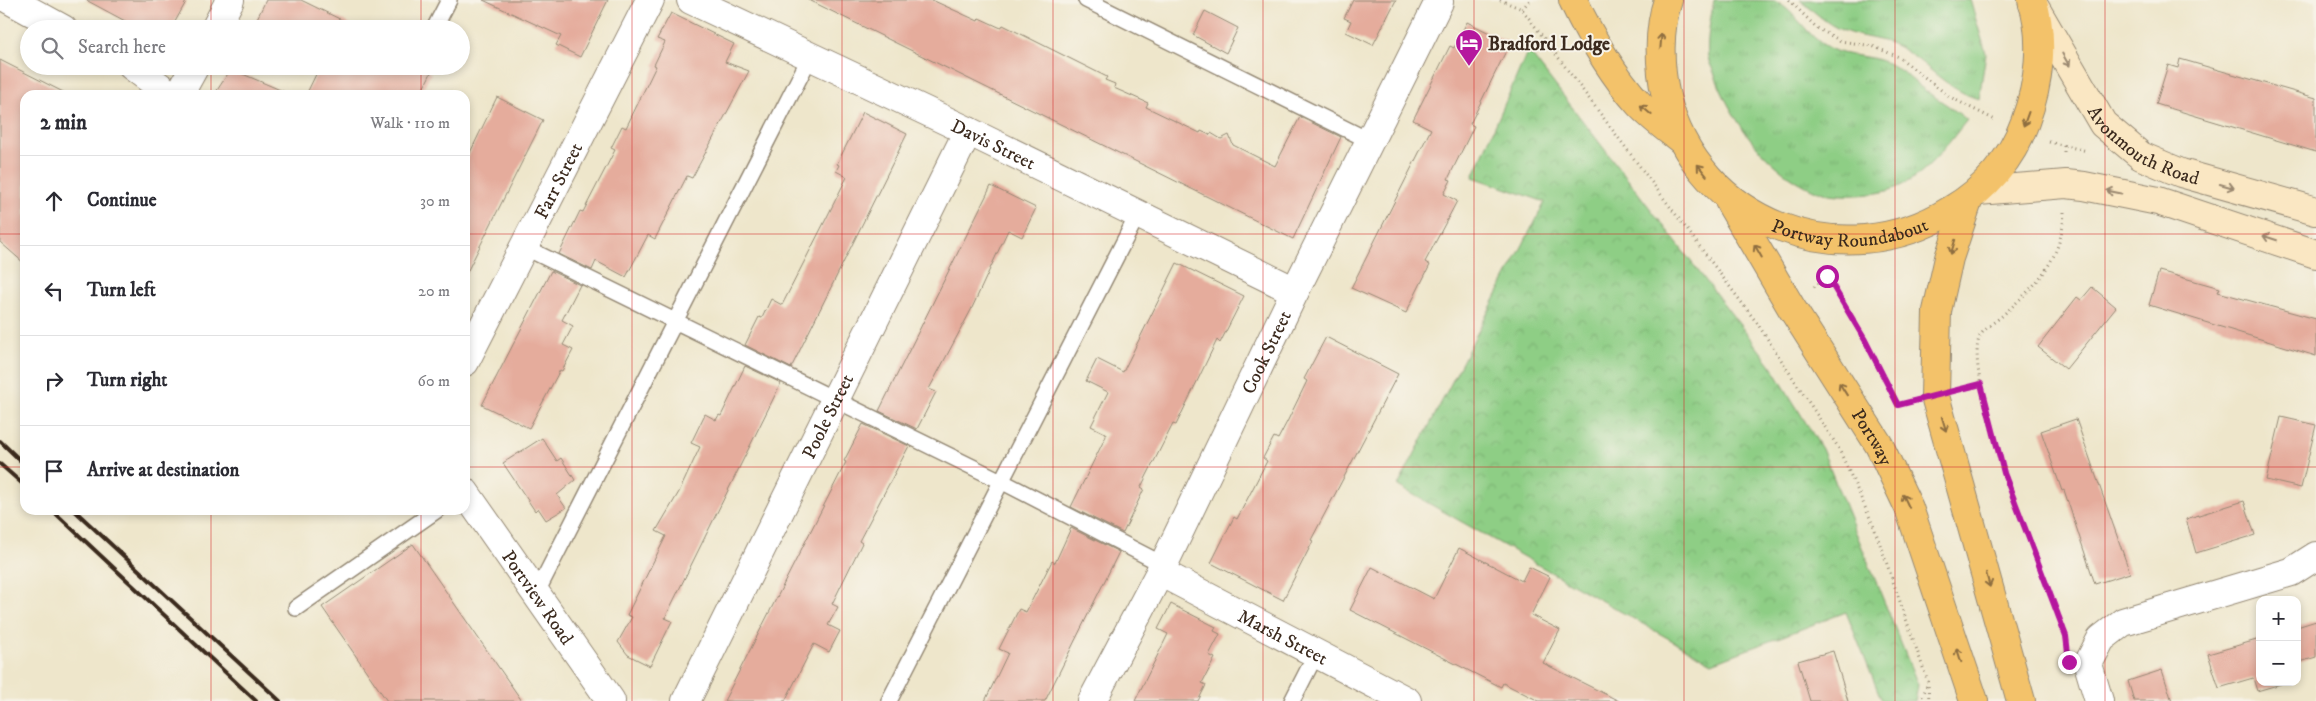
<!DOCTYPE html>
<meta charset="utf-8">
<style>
:root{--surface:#fff;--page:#f7f7f7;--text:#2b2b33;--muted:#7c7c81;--line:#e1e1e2}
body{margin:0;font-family:"IM FELL DW Pica",serif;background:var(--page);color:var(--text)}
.controls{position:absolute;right:15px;bottom:15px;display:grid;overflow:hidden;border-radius:10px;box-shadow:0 2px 8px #0003}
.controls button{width:45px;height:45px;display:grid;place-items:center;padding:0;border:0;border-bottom:1px solid var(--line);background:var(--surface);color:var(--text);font:25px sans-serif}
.stop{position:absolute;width:15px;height:15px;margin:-11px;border:4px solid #b5179e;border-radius:50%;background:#fff}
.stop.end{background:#b5179e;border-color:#fff;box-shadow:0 1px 5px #0008}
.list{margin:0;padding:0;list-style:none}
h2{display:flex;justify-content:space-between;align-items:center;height:65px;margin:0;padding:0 20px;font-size:21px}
h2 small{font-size:16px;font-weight:400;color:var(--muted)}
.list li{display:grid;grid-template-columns:32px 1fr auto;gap:15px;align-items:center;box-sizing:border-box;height:90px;padding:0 20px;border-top:1px solid var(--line)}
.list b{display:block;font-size:19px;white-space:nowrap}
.list em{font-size:16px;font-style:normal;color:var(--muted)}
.icon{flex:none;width:28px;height:28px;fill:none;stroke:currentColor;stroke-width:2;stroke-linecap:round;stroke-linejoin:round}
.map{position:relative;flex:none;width:2316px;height:701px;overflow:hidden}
.search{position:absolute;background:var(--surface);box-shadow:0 2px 8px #0003;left:20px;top:20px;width:450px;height:55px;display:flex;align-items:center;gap:12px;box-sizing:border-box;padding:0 18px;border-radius:28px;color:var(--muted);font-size:19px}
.panel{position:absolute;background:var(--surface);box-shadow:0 2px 8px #0003;left:20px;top:90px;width:450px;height:425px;border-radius:15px}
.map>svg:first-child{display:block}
</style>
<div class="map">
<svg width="2316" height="701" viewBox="0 0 2316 701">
<defs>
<pattern id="grass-tufts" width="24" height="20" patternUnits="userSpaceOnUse" patternTransform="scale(1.25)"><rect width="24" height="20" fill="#8ece85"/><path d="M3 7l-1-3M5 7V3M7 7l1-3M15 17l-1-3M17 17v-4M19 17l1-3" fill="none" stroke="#7bb172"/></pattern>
<pattern id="park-crowns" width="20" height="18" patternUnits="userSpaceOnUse" patternTransform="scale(1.25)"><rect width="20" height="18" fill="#8ece85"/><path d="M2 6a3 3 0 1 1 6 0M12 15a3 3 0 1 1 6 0" fill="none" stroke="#7bb172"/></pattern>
</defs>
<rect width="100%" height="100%" fill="#f7f3e8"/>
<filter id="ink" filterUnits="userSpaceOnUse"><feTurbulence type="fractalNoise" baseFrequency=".02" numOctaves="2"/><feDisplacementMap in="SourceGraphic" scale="10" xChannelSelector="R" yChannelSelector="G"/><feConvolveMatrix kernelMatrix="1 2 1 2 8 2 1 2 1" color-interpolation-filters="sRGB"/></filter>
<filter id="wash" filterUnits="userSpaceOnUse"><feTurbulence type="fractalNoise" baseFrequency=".0096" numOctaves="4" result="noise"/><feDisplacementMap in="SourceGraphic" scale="20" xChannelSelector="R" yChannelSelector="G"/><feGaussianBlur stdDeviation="1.12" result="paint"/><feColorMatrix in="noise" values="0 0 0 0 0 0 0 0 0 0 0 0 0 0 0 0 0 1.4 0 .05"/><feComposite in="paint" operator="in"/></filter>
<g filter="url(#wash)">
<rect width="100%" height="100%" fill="#eee6cb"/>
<!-- grass -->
<path fill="url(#grass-tufts)" stroke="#647c52" d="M1714 0C1725 0 1767 0 1775 1 1796 11 1807 37 1829 48 1848 58 1868 54 1887 63 1904 70 1915 84 1930 94 1943 102 1955 110 1967 120 1946 146 1925 177 1893 189 1875 196 1832 198 1814 190 1767 169 1734 124 1716 78 1714 71 1709 64 1708 57 1706 39 1711 17 1714 0Z
M1800 0H1970L1986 53 1979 99C1946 90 1928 63 1899 47 1882 38 1862 38 1844 31 1827 25 1814 11 1800 0Z"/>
<!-- park -->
<path fill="url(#park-crowns)" stroke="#647c52" d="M1528 50 1770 364 1822 449 1918 685 1915 701H1882L1846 612 1712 663 1398 486 1545 202 1473 177Z"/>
<g id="blocks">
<!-- building -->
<path fill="#e5ac9c" d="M86 0H187L171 29H140Z
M266 0H301L360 29H252Z
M483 0H608L580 57 556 45 561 36Z
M809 0H932L978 21 979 18 1001 28 1003 25 1107 77 1105 80 1115 84 1114 88 1148 103 1146 107 1200 133 1201 131 1210 135 1211 133 1221 139 1229 135 1233 145 1275 166 1300 117 1341 137 1293 239Z
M1353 0H1396L1373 45 1346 32 1351 21 1344 18Z
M1205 11 1238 28 1226 53 1193 35Z
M671 13 734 44 725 62 749 71 692 178 687 176 655 239 648 235 626 277 596 261 592 270 559 254 580 211 583 212 615 150 611 148 622 126 626 128 656 66 654 65 665 42 657 39Z
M1467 22 1510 43 1470 124 1474 126 1448 179 1451 180 1444 194 1457 201 1425 262 1430 265 1406 313 1351 288 1431 129 1413 120 1450 46 1454 48Z
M2180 59 2316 98V152L2156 104 2168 65 2178 68Z
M0 60 69 95H25V264L0 242Z
M320 66H417L431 73 420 95H306Z
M231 69 292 95H214Z
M497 97 543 120 465 276V163Z
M863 112 907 134 791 368 745 345 759 317 762 318 771 299 782 305 825 221 847 177 836 171 839 165 837 164Z
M991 186 1036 208 1022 237 1008 230 971 310 929 389 936 392 917 429 879 411Z
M1177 263 1244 296 1220 343 1217 340 1176 425 1173 424 1141 487 1144 489 1123 533 1071 507 1107 434 1091 426 1108 392 1086 381 1097 359 1123 372Z
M551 271 580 285 562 320 573 326 563 345 573 350 562 371 560 370 529 428 482 405Z
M2159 271 2220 288 2218 292 2316 319V356L2149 305Z
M2092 287 2116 307 2066 369 2038 347 2077 297 2081 300Z
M1326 337 1398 374 1311 540 1313 541 1283 600 1211 563 1234 517 1237 519 1267 461 1263 458 1274 437 1278 439 1288 420 1307 381 1304 379Z
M745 366 781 383 665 618 672 621 650 666 628 655 618 642 632 617 627 615 666 536 656 531 679 492 700 447 691 443 705 414 716 420 719 415 721 416Z
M2281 417 2316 425 2301 488 2266 480Z
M2076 419 2130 573 2095 584 2064 490 2062 491 2041 431Z
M863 424 909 446 859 541 862 543 832 604 838 607 828 625 840 631 829 652 814 644 785 701H724L846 462 844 461Z
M542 438 557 461 561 458 575 480 557 495 566 508 546 520 538 508 535 511 503 463Z
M2244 501 2255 535 2196 553 2186 519Z
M1071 528 1119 552 1045 701H985L1008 653 999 649 1019 609 1026 612 1052 561 1055 563Z
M413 544 522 701H387L322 607Z
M1459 548 1522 581 1529 567 1550 577 1531 615 1560 630 1543 663 1619 701H1539L1503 683 1501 687 1350 610 1372 567 1434 599Z
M1171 604 1216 627 1214 631 1220 634 1209 655 1215 658 1202 683 1206 685 1198 701H1135L1168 634 1158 629Z
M2316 621V657L2297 663V627Z
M2260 639V682H2280L2281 684 2257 691 2253 678 2219 688 2208 654Z
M1833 651 1848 701H1810L1798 661Z
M2162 670 2172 701H2134L2128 681Z"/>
</g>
</g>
<g filter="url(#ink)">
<use href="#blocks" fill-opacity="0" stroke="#948874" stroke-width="1"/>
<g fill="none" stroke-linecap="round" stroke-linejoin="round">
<defs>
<path id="lane" d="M1086 0 1370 141
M434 29 449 0
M524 247 1001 481 1164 565
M536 594 810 57
M296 608 437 510
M889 701 1138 214
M1292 701 1316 654"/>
<g id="street">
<path d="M10 0 63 29"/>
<path id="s1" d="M691 0 968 131 1295 291"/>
<path d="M215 29 230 0"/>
<path d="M132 66 171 95"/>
<path d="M179 95 195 66"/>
<path id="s2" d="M465 362 650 0"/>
<path id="s3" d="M465 492 611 701"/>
<path id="s4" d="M1160 572 1407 701"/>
<path id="s5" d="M686 701 968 131"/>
<path id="s6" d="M1092 701 1160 572 1295 291 1439 2"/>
<path d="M2099 701 2088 664 2101 639 2123 622 2291 572 2316 556"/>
</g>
<g id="secondary">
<path id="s7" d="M2033 4 2103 124 2141 156 2181 173 2316 211"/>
<path d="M1978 191 2066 184 2084 186 2158 201 2316 254"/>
</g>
<g id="highway">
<path d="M1573 0C1591 38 1611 73 1639 104 1651 117 1666 128 1680 139"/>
<path id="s8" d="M1668 0C1658 30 1659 66 1666 97 1698 224 1842 278 1951 210 1985 190 2012 159 2025 122 2039 84 2045 39 2032 0"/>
<path d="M1968 201 1949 258 1937 311 1935 396 2021 701"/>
<path id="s9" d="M1730 203 1791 307 1879 445 1909 508 1974 701"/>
</g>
</defs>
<!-- lane casing -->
<use href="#lane" stroke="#948874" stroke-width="18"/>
<!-- street casing -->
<use href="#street" stroke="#948874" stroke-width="30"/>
<!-- secondary casing -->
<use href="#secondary" stroke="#948874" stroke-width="30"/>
<!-- highway casing -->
<use href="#highway" stroke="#948874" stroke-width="30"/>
<!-- path -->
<path stroke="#948874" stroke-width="3" stroke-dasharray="1 4" stroke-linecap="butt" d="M1500 0 1522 9 1757 323 1838 447 1874 527 1928 682 1929 701
M1789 0 1817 28 1841 41 1872 46 1899 57 1950 97 1995 120
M1522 9 1530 0
M2049 142 2087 151
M2064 146V156
M2064 212C2062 261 2036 285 2002 316 1996 321 1984 329 1980 336 1962 372 2032 548 2048 590 2054 606 2064 623 2067 640
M1814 287 1827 276 1865 340 1898 405 1906 403
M1963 389 1981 384
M1921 701 1927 685"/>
<!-- lane -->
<use href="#lane" stroke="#fff" stroke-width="15"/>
<!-- street -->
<use href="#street" stroke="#fff" stroke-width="28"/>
<!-- secondary -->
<use href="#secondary" stroke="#fae7c3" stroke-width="28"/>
<!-- highway -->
<use href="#highway" stroke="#f3c26a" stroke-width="28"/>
<!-- rail -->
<path stroke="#3b2a1e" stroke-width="4" d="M0 441 25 465
M0 464 25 486
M52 510 256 701
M74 510 280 701"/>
</g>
<!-- one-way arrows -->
<defs><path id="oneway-shaft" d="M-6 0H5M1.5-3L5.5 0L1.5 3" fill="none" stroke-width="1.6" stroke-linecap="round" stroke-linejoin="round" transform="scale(1.25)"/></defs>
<g stroke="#8e6e40">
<use href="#oneway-shaft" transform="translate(1661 41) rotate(-85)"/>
<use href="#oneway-shaft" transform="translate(1646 110) rotate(-139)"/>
<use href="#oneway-shaft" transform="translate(2026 119) rotate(110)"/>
<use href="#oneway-shaft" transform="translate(1702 170) rotate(-129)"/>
<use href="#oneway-shaft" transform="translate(1953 247) rotate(107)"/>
<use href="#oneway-shaft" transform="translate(1758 251) rotate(-120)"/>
<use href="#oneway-shaft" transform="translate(1843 389) rotate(-122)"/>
<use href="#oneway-shaft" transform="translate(1944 424) rotate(73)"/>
<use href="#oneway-shaft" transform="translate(1906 501) rotate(-115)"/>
<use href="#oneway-shaft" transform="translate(1988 580) rotate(75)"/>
<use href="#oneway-shaft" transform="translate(1959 655) rotate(-108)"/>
</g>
<g stroke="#9a8870">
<use href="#oneway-shaft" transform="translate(2066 60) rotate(60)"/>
<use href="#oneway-shaft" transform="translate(2227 186) rotate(16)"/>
<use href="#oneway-shaft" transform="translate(2114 192) rotate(-168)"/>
<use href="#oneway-shaft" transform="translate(2270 238) rotate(-162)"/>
</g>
</g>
<g fill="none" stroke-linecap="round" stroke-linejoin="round" filter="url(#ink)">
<!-- route -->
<path stroke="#b5179e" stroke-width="6" d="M1827 276 1865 340 1898 405 1981 384 2004 473 2066 636 2069 662"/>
</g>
<!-- grid -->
<path fill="none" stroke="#d62828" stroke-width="1" stroke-opacity="0.55" d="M211 0V29M421 0V29M632 0V701M842 0V701M1053 0V701M1263 0V701M1474 0V701M1684 0V701M1895 0V701M2105 0V701M211 66V95M421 66V95M0 234H25M465 234H2316M0 467H25M465 467H2316M211 510V701M421 510V701"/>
<!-- icons -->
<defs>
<symbol id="hotel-pin" viewBox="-11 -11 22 30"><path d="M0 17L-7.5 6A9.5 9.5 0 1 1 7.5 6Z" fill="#b5179e" stroke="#f7f3e8"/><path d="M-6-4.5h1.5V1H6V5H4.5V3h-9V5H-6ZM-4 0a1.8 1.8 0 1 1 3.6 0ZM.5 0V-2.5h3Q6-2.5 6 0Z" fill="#fff"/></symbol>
</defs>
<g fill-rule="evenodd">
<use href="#hotel-pin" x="1453" y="27" width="32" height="43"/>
</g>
<g text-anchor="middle" stroke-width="4" stroke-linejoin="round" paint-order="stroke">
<!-- poi labels -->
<g font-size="19" font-weight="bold" fill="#3b2a1e" stroke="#f7f3e8" text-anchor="start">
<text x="1488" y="50">Bradford Lodge</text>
</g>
<!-- street labels -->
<g font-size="19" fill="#3b2a1e" stroke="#f7f3e8">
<text dy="7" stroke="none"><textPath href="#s7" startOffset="185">Avonmouth Road</textPath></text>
<text dy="7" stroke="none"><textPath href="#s1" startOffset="335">Davis Street</textPath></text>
<text dy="7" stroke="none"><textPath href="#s2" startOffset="204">Farr Street</textPath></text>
<text dy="7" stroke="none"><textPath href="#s8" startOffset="349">Portway Roundabout</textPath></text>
<text dy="7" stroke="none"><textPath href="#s6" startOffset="390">Cook Street</textPath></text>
<text dy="7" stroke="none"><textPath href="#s5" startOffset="318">Poole Street</textPath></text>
<text dy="7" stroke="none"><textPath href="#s9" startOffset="274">Portway</textPath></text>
<text dy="7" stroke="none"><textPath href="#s3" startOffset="128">Portview Road</textPath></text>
<text dy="7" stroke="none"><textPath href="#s4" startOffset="139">Marsh Street</textPath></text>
</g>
</g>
</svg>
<div class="controls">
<button>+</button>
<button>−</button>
</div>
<div class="stop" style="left:1827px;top:276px"></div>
<div class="stop end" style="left:2069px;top:662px"></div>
<div class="search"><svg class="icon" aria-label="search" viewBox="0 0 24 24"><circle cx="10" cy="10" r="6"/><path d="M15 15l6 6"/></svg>Search here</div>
<section class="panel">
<h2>2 min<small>Walk · 110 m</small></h2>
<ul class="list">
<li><svg class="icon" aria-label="ahead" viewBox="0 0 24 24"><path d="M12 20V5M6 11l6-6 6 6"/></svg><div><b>Continue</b></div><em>30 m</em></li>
<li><svg class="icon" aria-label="left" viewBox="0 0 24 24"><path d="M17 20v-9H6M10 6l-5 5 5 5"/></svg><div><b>Turn left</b></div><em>20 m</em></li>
<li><svg class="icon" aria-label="right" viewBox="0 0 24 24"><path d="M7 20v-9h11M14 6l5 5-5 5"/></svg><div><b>Turn right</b></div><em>60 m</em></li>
<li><svg class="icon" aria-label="arrive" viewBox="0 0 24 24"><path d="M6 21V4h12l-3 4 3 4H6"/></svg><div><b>Arrive at destination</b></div></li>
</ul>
</section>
</div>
